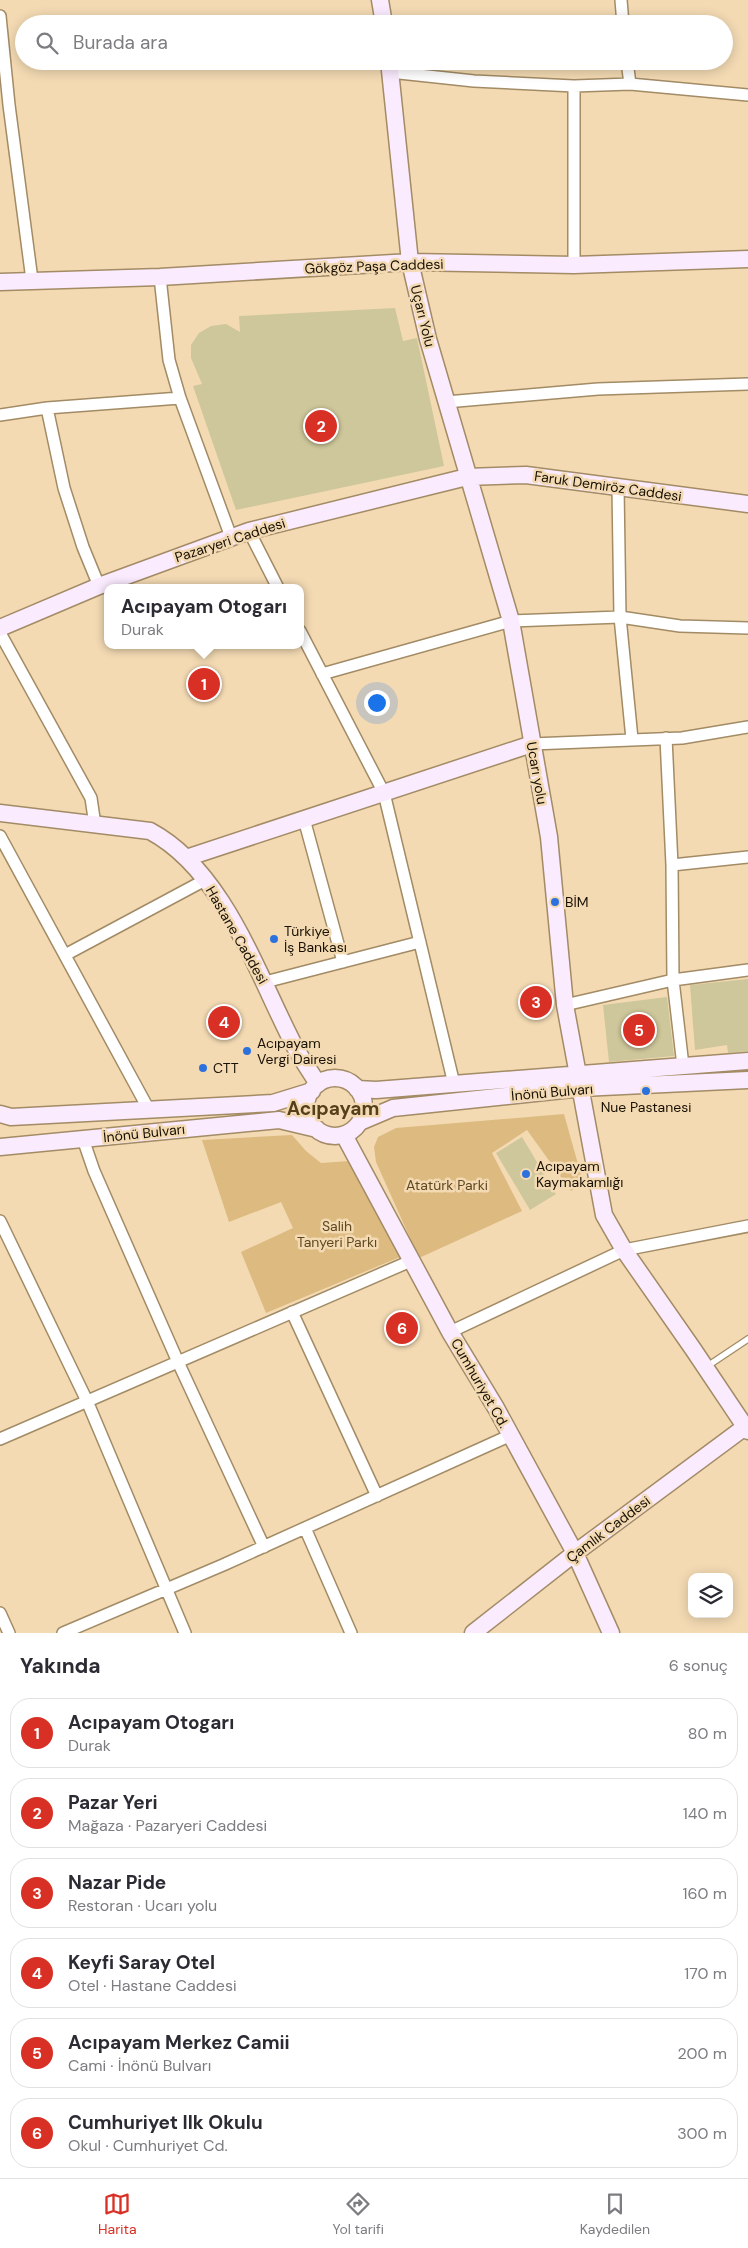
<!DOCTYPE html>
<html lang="tr">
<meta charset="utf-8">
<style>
:root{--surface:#fff;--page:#f7f7f7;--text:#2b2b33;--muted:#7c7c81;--line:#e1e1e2;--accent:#d93025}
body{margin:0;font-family:"DM Sans",sans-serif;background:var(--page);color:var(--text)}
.controls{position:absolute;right:15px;bottom:15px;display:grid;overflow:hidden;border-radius:10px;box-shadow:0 2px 12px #0003}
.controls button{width:45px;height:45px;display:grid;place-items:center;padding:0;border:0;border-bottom:1px solid var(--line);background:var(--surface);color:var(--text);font:25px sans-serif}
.you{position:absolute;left:376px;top:702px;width:18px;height:18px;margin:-12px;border:4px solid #fff;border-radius:50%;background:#1a73e8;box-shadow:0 0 0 8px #1a73e833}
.badge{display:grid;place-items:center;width:32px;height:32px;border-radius:50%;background:var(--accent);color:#fff;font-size:16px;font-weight:700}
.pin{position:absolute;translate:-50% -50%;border:2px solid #fff;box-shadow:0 1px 5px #0006}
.popup{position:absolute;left:104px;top:584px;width:200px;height:65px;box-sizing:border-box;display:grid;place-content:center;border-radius:10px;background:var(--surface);filter:drop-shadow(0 1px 4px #0005);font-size:16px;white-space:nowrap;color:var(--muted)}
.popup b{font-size:19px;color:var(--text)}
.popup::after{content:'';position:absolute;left:50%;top:100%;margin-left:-10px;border:10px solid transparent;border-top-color:var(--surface)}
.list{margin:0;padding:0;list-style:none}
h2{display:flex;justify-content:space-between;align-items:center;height:65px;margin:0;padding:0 20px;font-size:21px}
h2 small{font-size:16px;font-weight:400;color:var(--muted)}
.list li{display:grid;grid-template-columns:32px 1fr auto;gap:15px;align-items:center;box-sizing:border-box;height:70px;margin:0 10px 10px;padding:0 10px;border:1px solid var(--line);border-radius:20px}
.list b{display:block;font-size:19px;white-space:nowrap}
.list p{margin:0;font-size:16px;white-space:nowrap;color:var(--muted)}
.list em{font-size:16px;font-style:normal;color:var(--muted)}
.icon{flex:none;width:28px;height:28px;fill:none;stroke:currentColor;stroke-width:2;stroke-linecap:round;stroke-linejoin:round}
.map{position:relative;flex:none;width:748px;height:1633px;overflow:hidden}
.search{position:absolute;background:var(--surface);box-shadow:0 2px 12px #0003;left:15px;right:15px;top:15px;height:55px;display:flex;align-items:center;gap:12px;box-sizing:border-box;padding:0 18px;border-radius:28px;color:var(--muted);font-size:19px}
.sheet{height:545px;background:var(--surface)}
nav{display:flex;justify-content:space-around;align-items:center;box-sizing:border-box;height:70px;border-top:1px solid var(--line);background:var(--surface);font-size:14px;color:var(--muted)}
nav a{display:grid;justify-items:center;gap:2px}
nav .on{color:var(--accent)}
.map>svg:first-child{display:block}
</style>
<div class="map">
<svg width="748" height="1633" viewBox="0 0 748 1633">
<rect width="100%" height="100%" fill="#f3dab3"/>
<!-- green -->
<path fill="#ddba80" d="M564 1114 583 1182 571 1191 527 1130 492 1153 522 1211 419 1258 376 1162 374 1147 378 1137 396 1128Z
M292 1135 306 1151 321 1163 349 1161 400 1257 266 1313 241 1252 293 1228 281 1202 229 1222 202 1140Z"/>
<!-- building -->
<path fill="#cec79b" d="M395 308 403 341 417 338 444 466 236 510 193 386 202 384 191 358V345L199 333 211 326 226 324 240 332 239 316Z
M748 979V1051L728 1053 727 1045 695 1050 690 985Z
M667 997 674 1056 609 1062 603 1005Z
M522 1137 556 1194 530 1210 496 1153Z"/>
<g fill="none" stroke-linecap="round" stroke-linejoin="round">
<defs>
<path id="lane" d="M706 1367 748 1339"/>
<path id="street" d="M621 0 623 24
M0 16 9 105 32 280
M627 61 630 84
M390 72 474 81 574 86 630 84 748 95
M574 86V265
M160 277 169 360 180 398 231 537
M446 402 598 389 748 384
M47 408 64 488 83 547 99 586
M0 415 47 408 180 398
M618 488 620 617 632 739
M249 531 278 588
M300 631 384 793 454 1084
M0 633 91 798 95 825
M322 674 511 621 620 617 680 626 748 628
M666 738 672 865 673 980 683 1066
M532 744 682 738 748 727
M304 819 343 962
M0 836 149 1110
M672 865 748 857
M65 955 205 880
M265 982 420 942
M565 1005 673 980 748 970
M83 1139 94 1171 178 1362 264 1547
M0 1221 87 1401 185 1633
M292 1312 377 1496
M450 1332 624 1250 748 1226
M0 1439 413 1260
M305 1528 351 1633
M0 1613 9 1633
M63 1633 223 1565 511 1435"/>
<path id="secondary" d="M380 0 384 24
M389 61 410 262 428 339 511 621 549 837 565 1005 604 1215 624 1250 693 1349 748 1431
M0 282 160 277 410 262 574 265 748 259
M0 628 99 586 249 531 467 477 526 475 748 504
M0 813 150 831C225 871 258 977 296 1049 303 1061 311 1073 318 1084
M186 858 532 744
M306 1107a29 29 0 1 1 58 0a29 29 0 1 1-58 0Z
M357 1089 376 1090 748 1061
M0 1114 11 1117 273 1103 312 1091
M360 1122 393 1108 582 1088 748 1080
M344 1135 450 1332 496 1408 575 1553 611 1633
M0 1147 279 1120 317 1129
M473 1633 575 1553 745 1427"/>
</defs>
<!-- lane casing -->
<use href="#lane" stroke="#a28b65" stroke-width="8"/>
<!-- street casing -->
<use href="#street" stroke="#a28b65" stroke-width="14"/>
<!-- secondary casing -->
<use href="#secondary" stroke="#a28b65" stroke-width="19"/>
<!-- lane -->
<use href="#lane" stroke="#fff" stroke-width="5.5"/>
<!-- street -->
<use href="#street" stroke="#fff" stroke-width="11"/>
<!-- secondary -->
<use href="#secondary" stroke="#fbebff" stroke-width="16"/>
</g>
<!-- markers -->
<g fill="#2d71de" stroke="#f3dab3" stroke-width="2">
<circle cx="555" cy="902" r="5"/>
<circle cx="274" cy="939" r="5"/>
<circle cx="247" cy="1051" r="5"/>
<circle cx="203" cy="1068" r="5"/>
<circle cx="646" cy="1091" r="5"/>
<circle cx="526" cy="1174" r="5"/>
</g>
<g text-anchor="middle" stroke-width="5" stroke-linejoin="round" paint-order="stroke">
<!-- street labels -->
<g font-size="14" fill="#181003" stroke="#f3dab3">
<text transform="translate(374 266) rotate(-2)" y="5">Gökgöz Paşa Caddesi</text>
<text transform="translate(423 316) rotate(76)" y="5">Uçarı Yolu</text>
<text transform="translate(608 486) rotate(8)" y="5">Faruk Demiröz Caddesi</text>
<text transform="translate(230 540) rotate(-18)" y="5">Pazaryeri Caddesi</text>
<text transform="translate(537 773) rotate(80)" y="5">Ucarı yolu</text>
<text transform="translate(237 935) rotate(60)" y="5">Hastane Caddesi</text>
<text transform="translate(552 1092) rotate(-5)" y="5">İnönü Bulvarı</text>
<text transform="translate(144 1133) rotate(-6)" y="5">İnönü Bulvarı</text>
<text transform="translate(480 1383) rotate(60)" y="5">Cumhuriyet Cd.</text>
<text transform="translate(608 1529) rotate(-37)" y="5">Çamlık Caddesi</text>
</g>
<!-- poi labels -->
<g font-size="14" fill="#181003" stroke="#f3dab3" text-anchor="start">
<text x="565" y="907">BİM</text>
<text x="284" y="936">Türkiye<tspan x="284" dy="16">İş Bankası</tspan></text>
<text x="257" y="1048">Acıpayam<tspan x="257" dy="16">Vergi Dairesi</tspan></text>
<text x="213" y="1073">CTT</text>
<text x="646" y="1112" text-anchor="middle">Nue Pastanesi</text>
<text x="536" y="1171">Acıpayam<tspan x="536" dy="16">Kaymakamlığı</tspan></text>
</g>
<!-- park labels -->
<g font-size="14" fill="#604921" stroke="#f3dab3">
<text x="447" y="1190">Atatürk Parki</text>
<text x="337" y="1231">Salih<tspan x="337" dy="16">Tanyeri Parkı</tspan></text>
</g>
<!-- district labels -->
<g font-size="19" font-weight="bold" fill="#55401c" stroke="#f3dab3">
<text x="333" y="1115">Acıpayam</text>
</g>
</g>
</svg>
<div class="controls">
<button><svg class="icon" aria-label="layers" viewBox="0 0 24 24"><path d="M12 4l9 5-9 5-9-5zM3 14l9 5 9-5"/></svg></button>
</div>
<div class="you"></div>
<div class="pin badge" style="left:204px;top:684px">1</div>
<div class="popup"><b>Acıpayam Otogarı</b>Durak</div>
<div class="pin badge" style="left:321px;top:426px">2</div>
<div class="pin badge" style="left:536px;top:1002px">3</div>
<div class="pin badge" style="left:224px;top:1022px">4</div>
<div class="pin badge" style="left:639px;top:1030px">5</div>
<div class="pin badge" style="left:402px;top:1328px">6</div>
<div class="search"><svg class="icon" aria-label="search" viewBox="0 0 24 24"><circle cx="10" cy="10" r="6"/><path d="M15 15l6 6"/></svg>Burada ara</div>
</div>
<section class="sheet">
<h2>Yakında<small>6 sonuç</small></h2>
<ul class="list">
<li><span class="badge">1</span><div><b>Acıpayam Otogarı</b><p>Durak</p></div><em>80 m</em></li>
<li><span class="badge">2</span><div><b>Pazar Yeri</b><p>Mağaza · Pazaryeri Caddesi</p></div><em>140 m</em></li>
<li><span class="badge">3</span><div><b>Nazar Pide</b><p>Restoran · Ucarı yolu</p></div><em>160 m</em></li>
<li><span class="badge">4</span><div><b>Keyfi Saray Otel</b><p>Otel · Hastane Caddesi</p></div><em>170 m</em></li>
<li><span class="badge">5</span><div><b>Acıpayam Merkez Camii</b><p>Cami · İnönü Bulvarı</p></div><em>200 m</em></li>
<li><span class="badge">6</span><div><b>Cumhuriyet Ilk Okulu</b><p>Okul · Cumhuriyet Cd.</p></div><em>300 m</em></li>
</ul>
</section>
<nav>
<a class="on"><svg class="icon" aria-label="map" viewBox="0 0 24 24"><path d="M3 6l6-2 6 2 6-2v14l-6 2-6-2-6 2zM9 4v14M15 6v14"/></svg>Harita</a>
<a><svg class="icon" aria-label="directions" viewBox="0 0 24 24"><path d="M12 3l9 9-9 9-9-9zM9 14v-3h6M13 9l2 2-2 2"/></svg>Yol tarifi</a>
<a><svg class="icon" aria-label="saved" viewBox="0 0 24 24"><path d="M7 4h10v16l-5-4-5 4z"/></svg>Kaydedilen</a>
</nav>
